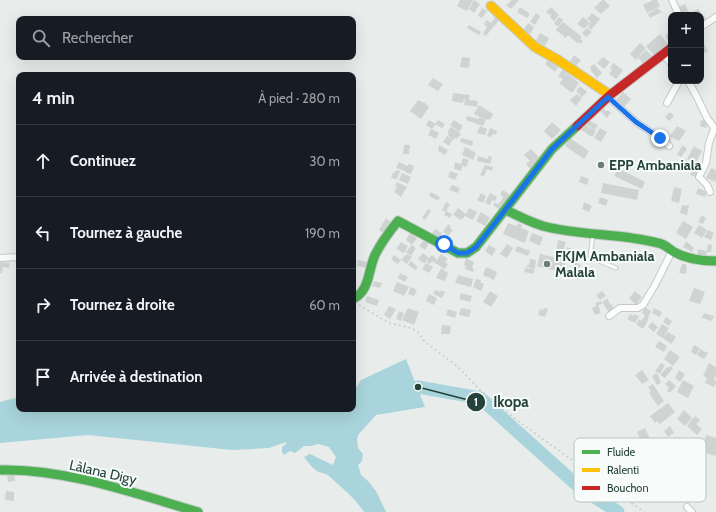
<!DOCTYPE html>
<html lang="fr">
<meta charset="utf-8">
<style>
:root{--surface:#171b24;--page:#20242c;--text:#f1f3f6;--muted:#9ea1a6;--line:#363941}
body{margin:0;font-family:Cabin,sans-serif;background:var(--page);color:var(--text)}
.controls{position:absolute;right:12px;top:12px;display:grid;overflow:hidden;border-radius:8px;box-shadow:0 4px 16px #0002}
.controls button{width:36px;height:36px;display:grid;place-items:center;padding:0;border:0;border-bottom:1px solid var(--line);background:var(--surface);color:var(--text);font:20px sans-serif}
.stop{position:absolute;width:12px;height:12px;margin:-9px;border:3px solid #1a73e8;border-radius:50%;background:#fff}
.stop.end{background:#1a73e8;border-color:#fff;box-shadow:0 1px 4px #0008}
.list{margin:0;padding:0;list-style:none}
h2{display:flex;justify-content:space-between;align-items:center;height:52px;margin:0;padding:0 16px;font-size:17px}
h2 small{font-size:13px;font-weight:400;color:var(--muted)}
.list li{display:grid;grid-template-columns:26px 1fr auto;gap:12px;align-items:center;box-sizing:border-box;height:72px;padding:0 16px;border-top:1px solid var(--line)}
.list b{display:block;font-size:15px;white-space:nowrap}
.list em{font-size:13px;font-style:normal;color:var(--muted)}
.icon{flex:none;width:22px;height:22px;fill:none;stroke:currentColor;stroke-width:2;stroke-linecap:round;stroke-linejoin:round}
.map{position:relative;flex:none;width:716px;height:512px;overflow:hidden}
.search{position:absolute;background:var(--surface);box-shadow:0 4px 16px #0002;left:16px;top:16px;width:340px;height:44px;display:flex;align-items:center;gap:10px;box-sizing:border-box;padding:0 14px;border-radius:8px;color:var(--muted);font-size:15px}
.panel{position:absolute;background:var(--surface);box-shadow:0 4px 16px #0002;left:16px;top:72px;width:340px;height:340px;border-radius:8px}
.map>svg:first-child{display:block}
</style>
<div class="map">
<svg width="716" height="512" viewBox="0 0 716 512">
<rect width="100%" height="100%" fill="#e8edeb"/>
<!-- water -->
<path fill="#a9d4db" d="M406 359 425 407 376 415 358 435 357 439 358 448 363 454 362 461 358 465 361 475 368 481 376 491 386 512H364C355 498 341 487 329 476 326 473 321 473 317 471 312 468 308 462 304 457L310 454 333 465 336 457 329 447 318 444 311 446H304L295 453 290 451 284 455 282 452V447L286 444V442L269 448 232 450 88 435 0 443V402L19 397V409H353V392L361 380Z"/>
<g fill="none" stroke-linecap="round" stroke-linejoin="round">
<!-- river -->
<path stroke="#a9d4db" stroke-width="13" d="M402 396 418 387 480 398 579 487 618 512"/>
</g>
<!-- building -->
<path fill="#cfd4d2" d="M460 0H473L467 11 457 6Z
M474 0 480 4 474 13 469 9Z
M512 0H519L511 9 506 5Z
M602 0H604L610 6 601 14 594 8Z
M653 0H657L660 6 647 13 643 5Z
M685 4 689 13 682 15 679 7Z
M520 7 530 14 527 18 517 12Z
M551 7 559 15 554 21 550 17 551 15 550 14 549 15 546 12Z
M482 8 487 11 482 18 478 16Z
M657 8 662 12 650 18 648 14Z
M698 9 706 19 701 22V15H693L692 12Z
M536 13 540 16 535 25 530 22Z
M592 13 600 19 591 30 588 27 591 22 587 19Z
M496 16 500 19 486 36 483 34 487 27 484 24 487 20 491 23Z
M559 17 563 20 558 27 554 23Z
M583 17 590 23 584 29 577 24Z
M563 22 582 37 580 39 583 41 581 44 578 42 577 43 568 35 566 38 556 30Z
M528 23 534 27 530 34 523 31Z
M469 25 481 32 479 35 467 28Z
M587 28 592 32 586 37 582 33Z
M671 32V43L669 44 665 35Z
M540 33 549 38 545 46 536 41Z
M660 34 669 45 655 57 646 46Z
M701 39 708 51 702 55 701 54Z
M640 43 646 48 636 60 630 54Z
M646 50 652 56 644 64 638 58Z
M574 55 581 60 576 66 570 61Z
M462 57 470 58 469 68 460 67Z
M603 57 610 62 604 69 597 63Z
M549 58 559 66 555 72 545 64Z
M613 63 623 70 616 79 609 74 612 70 610 68Z
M594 64 602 73 597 78 590 70 591 69 590 67Z
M563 69 567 72 564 77 567 73 579 83 572 93 559 83 563 79 558 76Z
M433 78 443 84 438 91 428 85Z
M580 86 587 92 582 97 576 91Z
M623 92 631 99 624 107 616 100Z
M453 93 470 95 469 100 478 101 477 107 464 105 465 99H464L463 103 452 101Z
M577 94 582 98 576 106 570 100Z
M418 100 425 103 429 107 421 119 410 111Z
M479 105 493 114 490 120 488 119 487 120 474 114Z
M603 108 606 111 608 110 611 113 607 118 600 111Z
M670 112 674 116 669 121 665 117Z
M467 116 479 119V117L486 120 483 126 466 120Z
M429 120 436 124 432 129 426 125Z
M438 120 445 124 442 128 435 124Z
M454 120 463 126 459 132 450 125Z
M588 120 598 125 595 130 586 124Z
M701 120 708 121 706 128 700 126Z
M552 122 561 130 552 139 544 131Z
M584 124 596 131 592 137 581 130Z
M480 126 487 129 485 135 477 133Z
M677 126 686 131 679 141 670 136Z
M451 127 461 134 457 139 455 138 454 140 448 135 449 133 447 132Z
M490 128 497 131 496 135 493 134 491 137 487 136Z
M600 128 607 132 601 142 594 138Z
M431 129 439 133 436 139 428 135Z
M447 136 453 139 449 146 443 142Z
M461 138 473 141 472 146 460 142Z
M570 138 589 151 584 159 565 146Z
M404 145H410L409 154H403Z
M439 145 448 150 445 155 438 151Z
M683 145 687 149 681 157 677 154Z
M694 146 702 151 695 164 687 159Z
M465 147 476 153 473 160 462 155Z
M531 149 541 159 532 171 526 164 530 161 524 155Z
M478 156 488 159V156L492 157 491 162 490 164 477 161Z
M463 158 469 160 466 167 463 166V164L461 171 454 169 455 162 461 164Z
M683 159 687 160 685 164 688 166 686 171 679 167Z
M399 162 407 166 409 164 414 166 411 174 405 172 406 168 405 171 396 168Z
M485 165 493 167 492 171 487 169 484 176 480 175Z
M618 168 645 182 642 189 614 176Z
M711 168 716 170V180L715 182 706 178Z
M692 169 698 171 697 177 690 175Z
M396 170 400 171 397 179 391 178 393 172 395 173Z
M450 171 458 174 455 180 448 177Z
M402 173 411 177 408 184 399 180Z
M581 176 589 179 587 185 579 182Z
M397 182 407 187 401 197 394 192 397 187 395 186Z
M603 183 639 190 637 200 601 193Z
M452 185 460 188 458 193 449 190Z
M674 187 682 189 679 203 671 201Z
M698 188 707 192 705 197 696 194Z
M503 190 513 197 500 210 493 205 495 202 498 204 501 201 503 197 500 194Z
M431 192 440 197 438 201 429 196Z
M481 193 486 196 483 203 477 200Z
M490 193 497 197 495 201 492 200 490 205 485 203Z
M600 197 608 200 606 206 598 203Z
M446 202 450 204 446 211 452 214 450 218 444 215 446 212 442 210Z
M584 202 592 206 589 212 582 209Z
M688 204 689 205 687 215 680 213 682 205 687 206Z
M458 208 466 214 469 208 477 212 473 220 465 216 461 220 453 215Z
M428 209 431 211 425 220 422 218Z
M481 212 490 218 485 226 476 221Z
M702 215 706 218 703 224 698 222Z
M386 218 392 223 385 234 379 230Z
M683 221 693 227 686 239 676 233Z
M508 223 517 226 518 223 522 225 521 228 529 231 525 243 503 234Z
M448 224 451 226 450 228 453 230 448 236 443 232Z
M699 225 707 230 702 238 694 233Z
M435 229 442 233 439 238 432 233Z
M708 230 714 233 711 240 704 237Z
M410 233 417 238 412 245 406 240Z
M532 233 543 237 540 246 529 241Z
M426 238 430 242 425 250 419 246Z
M558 240 566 242 563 252 556 251Z
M686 241 694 248 692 252 683 247Z
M401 242 408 246 404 253 396 249Z
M507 244 513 248 507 258 500 254Z
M708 244 712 245 711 252H707L706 257 697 254 698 249 707 251Z
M412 245 416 248 411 256 406 252Z
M489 245 496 249 492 256 485 251Z
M517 246 530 251 528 256 515 251Z
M567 247 577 250 575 259 565 257Z
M423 253 429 258 432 255 437 260 434 263 432 261 430 264 427 262 428 259 425 263 422 262 418 259Z
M407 254 412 257 407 264 401 260Z
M441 254 448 259 445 262 448 264 445 269 435 263Z
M540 254 561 259 560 262 565 263 563 273 537 266Z
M394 255 401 260 398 264 391 259Z
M466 258 474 262 472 268 474 269 473 272 465 269 466 266 464 265Z
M530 259 536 260 535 269 527 267V265H529Z
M358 260 368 262 367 268 357 266Z
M411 261 418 267 415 270 408 265Z
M0 262 10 263 9 268 3 267 2 273H0Z
M574 262 581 265 577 272 571 269Z
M426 263 433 267 429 273 422 269Z
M682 264H686V267H687L686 274 679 273Z
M486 267 497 272 494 280 483 275Z
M566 267 570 268 567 279 559 277V274H564Z
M441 268 448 273 445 281 436 278Z
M525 268 534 269V274L524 272Z
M572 271 580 276 578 280 570 276Z
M400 273 408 277 405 282 398 278Z
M458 275 473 279 471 287 455 283Z
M476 279 481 280 480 282 484 284 481 291 473 287Z
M374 281 382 283 380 288 372 286Z
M397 282 409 287 404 296 393 291Z
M411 287 417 290 414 296 408 294Z
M694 288 705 292 700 304 689 301Z
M435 290 440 292 441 290 445 292 442 298 433 294Z
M490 291 498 296 491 307 483 302Z
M602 291 606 296 600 300 596 295Z
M635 291 642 297 636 305 629 298Z
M461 293 472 296 470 302 459 299Z
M429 294 437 298 434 305 426 301Z
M367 296 379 300 377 306 365 302Z
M608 298 609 303H610L611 305 612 304 613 308 614 307 616 310 610 314 602 302Z
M601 301 602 304 598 305 601 313 595 315 592 308 596 306 595 303Z
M389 306 396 309 390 319 384 315Z
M645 307 651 311 648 317 642 313Z
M408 308 419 312 414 325 402 320Z
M461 308 471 310 469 317 459 315Z
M544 308 548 309 545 317 538 315 540 309 543 310Z
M654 308 662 312 660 317 652 313Z
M448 309 450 310V311V310L457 312 455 318 446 315Z
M399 311 404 313 401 321 396 319Z
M704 313 714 316 712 321 702 318Z
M630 314 633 316 634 314 639 316 635 323 627 319Z
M645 315 649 318 643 329 636 324 639 319 641 321Z
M666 317 672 321 669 326 663 322Z
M652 322 658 327 654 332 648 327Z
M662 324 669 328 663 338 656 334Z
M442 325 451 326 450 334H441Z
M668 332 676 337 671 344 663 338Z
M659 341 667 346 664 352 655 347Z
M694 345 700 348 696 355 691 352Z
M700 349 708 353 704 359 697 355Z
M670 350 680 357 673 366 664 359Z
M661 363 665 365 660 374 655 371Z
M709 363 716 367V375L714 380 716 381V383L714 387 705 383 707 378 703 376Z
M670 366 673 368 665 378 660 375 667 367 668 368Z
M642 370 649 380 642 384 635 375Z
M679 370 685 374 680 382 675 378Z
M657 373 661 383 657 385 652 376Z
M669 380 676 386 670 393 667 391 669 388 665 384Z
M683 380 694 386 688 398 677 392Z
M653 384 664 401 658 406 649 393 651 392 648 387Z
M668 403 675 412 660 424 657 421 655 423 650 416Z
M684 410 692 418 685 426 677 419Z
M695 416 700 420 696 424 702 429 697 435 687 426Z
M670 426 674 433 668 437 664 431Z
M645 428 650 439 642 443 637 432Z
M706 435 716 438V456L701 452Z
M14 474 15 481 8 482 7 475Z
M6 491 14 492V501L5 500Z"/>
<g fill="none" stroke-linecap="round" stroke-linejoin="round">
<defs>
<path id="lane" d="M593 235 590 256 592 258 616 268"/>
<path id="street" d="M672 0 679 15
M701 27 716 17
M662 54 671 63
M688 81 696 95 707 118 716 130
M608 97 636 122 660 138 669 146
M667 103 679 81
M710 192 707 185 699 177 706 163 709 143 714 129
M0 258 19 257
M609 316 620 308H638L643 305 655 285 672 251
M687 507 692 512"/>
<path id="fast" d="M506 210C518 216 530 222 543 226 580 236 620 233 658 243 665 244 669 249 674 252 687 259 702 261 716 261
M353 299C370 291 368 270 375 255 381 243 389 232 398 221L458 253H467L476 247 552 149 577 126
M0 470C64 468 137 494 198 512"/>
<path id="slow" d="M491 6 535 47 558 60 610 95"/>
<path id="jam" d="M577 126 610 95 671 48"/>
</defs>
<!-- lane casing -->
<use href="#lane" stroke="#c5cac8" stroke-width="5"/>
<!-- street casing -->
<use href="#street" stroke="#c5cac8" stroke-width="8"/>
<!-- fast casing -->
<use href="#fast" stroke="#c3cbc8" stroke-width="11"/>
<!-- slow casing -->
<use href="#slow" stroke="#c3cbc8" stroke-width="11"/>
<!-- jam casing -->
<use href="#jam" stroke="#c3cbc8" stroke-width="11"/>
<!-- path -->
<path stroke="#c3ccca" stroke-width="1.5" stroke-dasharray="2 3" stroke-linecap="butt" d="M359 305 389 323 411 328 417 331 425 342 457 366 482 392 518 421 644 512"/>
<!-- lane -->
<use href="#lane" stroke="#fcfcfc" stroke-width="3"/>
<!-- street -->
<use href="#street" stroke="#fcfcfc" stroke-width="6"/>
<!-- fast -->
<use href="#fast" stroke="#4caf50" stroke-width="9"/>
<!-- slow -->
<use href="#slow" stroke="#ffc107" stroke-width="9"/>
<!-- jam -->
<use href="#jam" stroke="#c62828" stroke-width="9"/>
</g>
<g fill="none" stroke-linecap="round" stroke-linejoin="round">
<!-- route -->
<path stroke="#1a73e8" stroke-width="5" d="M444 244 458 253H467L476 247 488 232 552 149 608 97 636 122 660 138"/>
</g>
<!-- markers -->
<g fill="#697e78" stroke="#f7fbf9" stroke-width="1.5">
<circle cx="601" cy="165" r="4"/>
<circle cx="547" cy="264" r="4"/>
</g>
<g text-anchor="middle" stroke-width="4" stroke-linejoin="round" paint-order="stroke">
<!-- poi labels -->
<g font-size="14" font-weight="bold" fill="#24423a" stroke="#f7fbf9" text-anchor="start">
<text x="609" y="170">EPP Ambaniala</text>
<text x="555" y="261">FKJM Ambaniala<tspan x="555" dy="16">Malala</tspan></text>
</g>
<!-- street labels -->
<g font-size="14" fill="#24423a" stroke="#f7fbf9">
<text transform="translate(103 472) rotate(13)" y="5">Làlana Digy</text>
</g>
</g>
<!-- legend -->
<rect x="574" y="438" width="132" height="64" rx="6" fill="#f7fbf9" stroke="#b8c4c0" stroke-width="1"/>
<rect x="582" y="450" width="18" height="4" fill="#4caf50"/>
<rect x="582" y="468" width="18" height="4" fill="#ffc107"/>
<rect x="582" y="486" width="18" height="4" fill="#c62828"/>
<g font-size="11" fill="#24423a">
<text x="607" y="456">Fluide</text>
<text x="607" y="474">Ralenti</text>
<text x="607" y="492">Bouchon</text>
</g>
<!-- callouts -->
<path fill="none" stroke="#24423a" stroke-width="1.5" d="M418 387L476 402"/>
<g fill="#24423a" stroke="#f7fbf9" stroke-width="1.5">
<circle cx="418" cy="387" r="4"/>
<circle cx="476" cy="402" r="10"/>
</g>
<g font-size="12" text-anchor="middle" font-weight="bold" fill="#fff">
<text x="476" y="406">1</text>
</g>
<g font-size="15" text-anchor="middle" font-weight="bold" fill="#24423a" stroke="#f7fbf9" stroke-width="4" stroke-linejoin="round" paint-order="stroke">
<text x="511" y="407">Ikopa</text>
</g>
</svg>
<div class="controls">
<button>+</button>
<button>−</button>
</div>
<div class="stop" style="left:444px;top:244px"></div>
<div class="stop end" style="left:660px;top:138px"></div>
<div class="search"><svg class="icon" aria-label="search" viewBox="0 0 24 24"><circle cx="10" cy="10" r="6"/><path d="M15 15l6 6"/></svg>Rechercher</div>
<section class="panel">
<h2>4 min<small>À pied · 280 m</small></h2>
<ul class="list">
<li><svg class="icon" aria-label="ahead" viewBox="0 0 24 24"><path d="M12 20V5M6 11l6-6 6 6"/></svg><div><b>Continuez</b></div><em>30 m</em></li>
<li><svg class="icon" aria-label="left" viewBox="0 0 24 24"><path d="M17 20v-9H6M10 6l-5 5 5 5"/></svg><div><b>Tournez à gauche</b></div><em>190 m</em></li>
<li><svg class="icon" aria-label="right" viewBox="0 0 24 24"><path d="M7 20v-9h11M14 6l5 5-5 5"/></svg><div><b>Tournez à droite</b></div><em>60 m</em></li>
<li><svg class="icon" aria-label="arrive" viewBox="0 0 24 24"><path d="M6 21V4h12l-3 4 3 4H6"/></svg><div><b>Arrivée à destination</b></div></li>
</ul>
</section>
</div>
